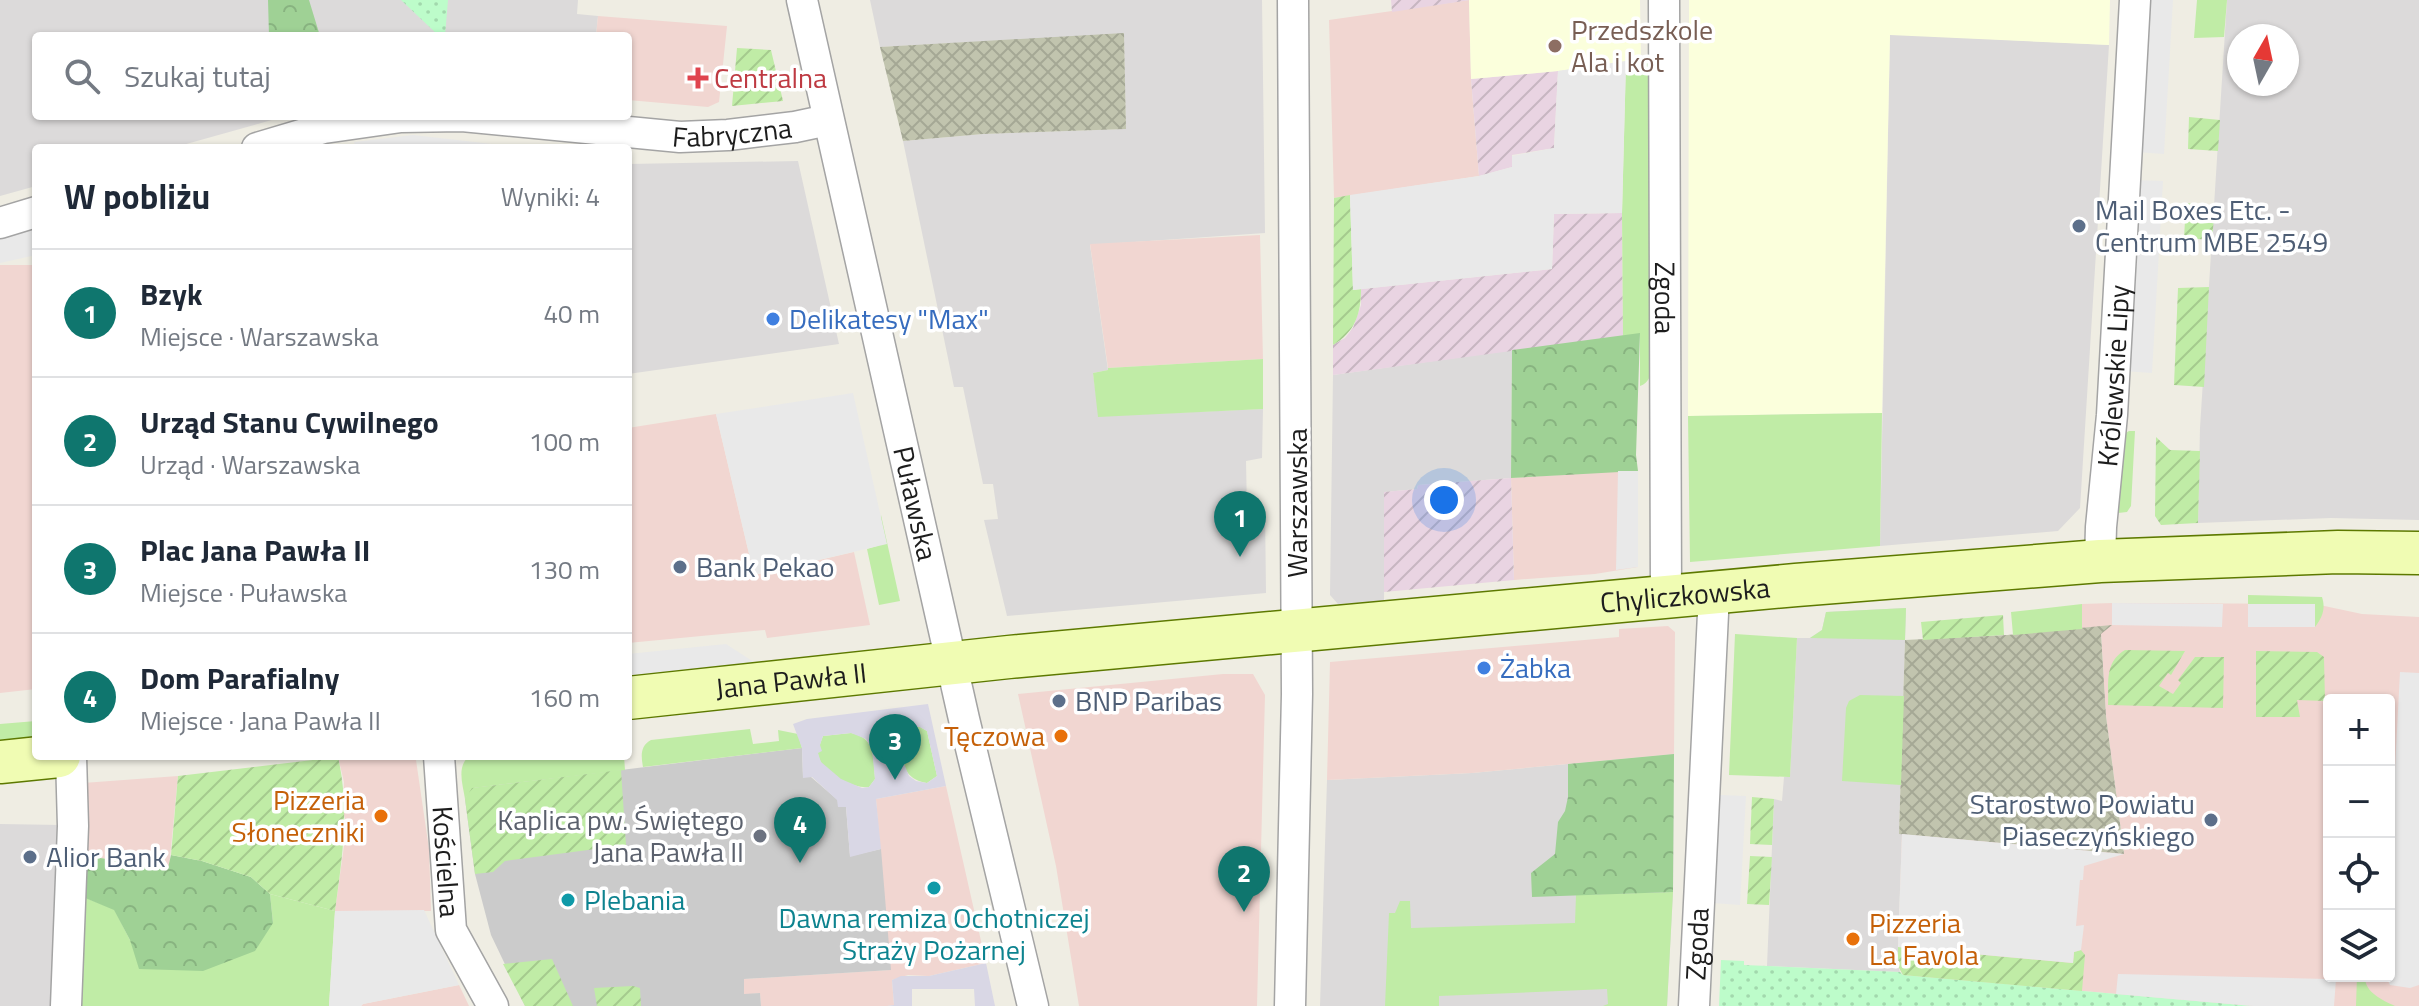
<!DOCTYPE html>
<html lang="pl">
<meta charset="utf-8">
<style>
:root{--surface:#fff;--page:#f6f6f7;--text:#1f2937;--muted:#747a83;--line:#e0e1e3;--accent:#0f766e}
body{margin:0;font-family:"Titillium Web",sans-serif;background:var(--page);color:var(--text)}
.controls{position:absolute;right:24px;bottom:24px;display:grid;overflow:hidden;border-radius:8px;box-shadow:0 2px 6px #0004}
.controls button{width:72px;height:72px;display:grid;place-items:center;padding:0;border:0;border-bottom:2px solid var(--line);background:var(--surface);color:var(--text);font:40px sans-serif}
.compass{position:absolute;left:2227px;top:24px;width:72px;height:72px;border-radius:50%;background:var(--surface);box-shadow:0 2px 6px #0004;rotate:9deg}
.you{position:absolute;left:1444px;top:500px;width:28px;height:28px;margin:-20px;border:6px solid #fff;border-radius:50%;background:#1a73e8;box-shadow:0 0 0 12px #1a73e833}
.badge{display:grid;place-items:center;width:52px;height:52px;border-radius:50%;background:var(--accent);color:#fff;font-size:26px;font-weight:700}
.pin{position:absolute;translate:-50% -66px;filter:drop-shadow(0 2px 4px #0008)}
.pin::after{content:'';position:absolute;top:42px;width:28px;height:24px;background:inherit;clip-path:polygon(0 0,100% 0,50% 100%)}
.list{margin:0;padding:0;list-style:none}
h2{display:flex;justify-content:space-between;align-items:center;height:104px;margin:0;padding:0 32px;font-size:34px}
h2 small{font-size:26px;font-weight:400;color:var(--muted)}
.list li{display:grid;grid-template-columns:52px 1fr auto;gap:24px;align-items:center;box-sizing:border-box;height:128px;padding:0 32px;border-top:2px solid var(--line)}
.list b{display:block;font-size:30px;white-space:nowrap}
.list p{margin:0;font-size:26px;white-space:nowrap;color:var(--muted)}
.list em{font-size:26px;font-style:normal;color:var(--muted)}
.icon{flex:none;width:44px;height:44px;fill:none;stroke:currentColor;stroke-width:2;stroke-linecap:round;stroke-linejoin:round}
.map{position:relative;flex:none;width:2419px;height:1006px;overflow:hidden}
.search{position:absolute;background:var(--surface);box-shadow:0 2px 6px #0004;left:32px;top:32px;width:600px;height:88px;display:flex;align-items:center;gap:20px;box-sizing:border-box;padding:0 28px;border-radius:8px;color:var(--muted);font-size:30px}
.panel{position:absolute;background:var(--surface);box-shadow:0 2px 6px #0004;left:32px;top:144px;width:600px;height:616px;border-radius:8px}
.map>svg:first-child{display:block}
</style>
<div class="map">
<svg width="2419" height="1006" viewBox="0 0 2419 1006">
<defs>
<pattern id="industrial-furrows" width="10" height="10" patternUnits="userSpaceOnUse" patternTransform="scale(2)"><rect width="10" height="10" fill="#e9d4e2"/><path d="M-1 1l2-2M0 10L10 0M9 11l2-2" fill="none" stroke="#c7b6c1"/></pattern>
<pattern id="construction-cross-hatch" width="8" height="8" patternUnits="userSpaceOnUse" patternTransform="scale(2)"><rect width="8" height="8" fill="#c1c4ae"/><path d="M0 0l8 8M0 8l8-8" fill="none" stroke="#a5a895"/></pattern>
<pattern id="forest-crowns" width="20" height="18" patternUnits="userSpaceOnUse" patternTransform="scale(2)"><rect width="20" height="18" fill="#9fd195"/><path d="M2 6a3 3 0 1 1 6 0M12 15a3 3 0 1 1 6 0" fill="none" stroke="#88b380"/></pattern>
<pattern id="park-dots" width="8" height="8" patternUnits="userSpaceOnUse" patternTransform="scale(2)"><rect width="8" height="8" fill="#bdfcca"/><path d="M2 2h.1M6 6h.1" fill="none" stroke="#a2d8ad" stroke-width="1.8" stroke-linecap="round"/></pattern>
<pattern id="garden-furrows" width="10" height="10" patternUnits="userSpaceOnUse" patternTransform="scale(2)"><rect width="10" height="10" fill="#c0eca6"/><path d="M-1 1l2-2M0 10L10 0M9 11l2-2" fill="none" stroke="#a5ca8e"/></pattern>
</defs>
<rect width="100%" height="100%" fill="#efede3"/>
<!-- residential -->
<path fill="#dcdada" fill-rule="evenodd" d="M0 0H578L577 14 598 16 596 36H36V116H286L172 148H36V186L0 196Z
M870 0H1262L1265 233 1090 245 1108 370 1093 373 1099 416 1263 409 1262 458 1246 461 1247 510 1265 509 1266 593 1007 616 984 520 998 519 993 484H983L963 387H954L903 141 983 134 1126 129 1124 34 880 47Z
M2227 0H2419V520L2331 518 2198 523 2200 428ZM2239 36H2287V84H2239Z
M1890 34 2109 45 2080 508 2058 531 1880 546Z
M798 161 839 344 628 374V164Z
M1512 350 1511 478 1418 485 1417 489 1385 492 1384 601 1338 604 1330 595 1333 375Z
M1906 608 1899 833 1902 834 1898 947V966L1900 972 1767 966 1774 799 1782 801 1784 777 1790 776 1797 638H1810L1822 630 1826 612Z
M1674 754 1673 892 1667 1006H1320L1327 780 1472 773Z
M0 824 61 825 77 1006H0Z"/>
<!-- commercial -->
<path fill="#f1d6d1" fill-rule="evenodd" d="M1469 0 1471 79 1479 176 1334 198 1329 20Z
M598 16 727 26 719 102 708 107 628 100V36H596Z
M1260 235 1263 359 1108 368 1090 244Z
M0 265H36V689L0 693Z
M716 414 754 575 854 552 870 625 767 638 765 630 628 643V428Z
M1618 471H1638V567L1595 574 1514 580 1511 478Z
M2112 603 2315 604 2362 614 2419 617V1006H2253L1903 975 1898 966 1902 834 2124 853 2106 716 2101 633 2110 626 2082 629 2081 625 2082 604ZM2329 700H2389V976H2329Z
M1668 626 1675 632 1674 754 1472 773 1327 780 1330 662 1619 637V629Z
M1223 674H1253L1265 695 1257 1006H1079L1056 866 1018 694Z
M411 756 416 760 429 849 431 911H335L344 846 345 818 343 812 344 782 338 757Z
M178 776 169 868 80 855 83 783Z
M946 786 986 963 929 976 908 975 892 980 894 1005 887 1006H761L760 993 743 995 744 979 890 970 876 799Z
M459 985 469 1006H361L363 1004Z"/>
<!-- industrial -->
<path fill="url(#industrial-furrows)" d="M1391 0H1470L1392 12Z
M1558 71 1554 148 1512 155V167L1479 176 1471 79Z
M1622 213 1623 336 1333 375V345L1345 338 1353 328 1361 305V289L1552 269 1554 214Z
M1511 478 1514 580 1384 592V492L1417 489 1418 485Z"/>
<!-- education -->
<path fill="#fbffdc" d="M1469 0H1640L1641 59 1558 71 1471 79Z
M1689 0H2110L2109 45 1890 35 1882 413 1688 416Z"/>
<!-- religious -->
<path fill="#cbcbcb" d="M802 748 803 777H811L846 807 850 856 881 849 891 970 744 979V994L760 993 761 1006H525L491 935 475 874 465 799 472 788Z"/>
<!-- construction -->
<path fill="url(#construction-cross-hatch)" d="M1124 33 1126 129 983 134 903 141 880 47Z
M2112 625 2101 634 2106 716 2124 854 1899 834 1905 640 2007 635Z"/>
<!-- grass -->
<path fill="#c0eca6" d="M2197 0H2227L2224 37 2194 38Z
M1641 59 1650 64 1652 368C1650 376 1649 383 1640 386V334L1623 336 1622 213 1626 61Z
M1263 359V409L1098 417 1093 373 1108 370V368Z
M1882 413 1880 546 1690 562 1688 416Z
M2129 431H2135L2131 506 2127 512 2118 513 2122 435Z
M881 515 900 601 879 605 867 549 877 546Z
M2248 595 2322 597C2326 609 2322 618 2315 627V605L2248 604Z
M2082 604V629L2013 635 2011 612Z
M1906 608 1905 640 1810 638 1822 630 1826 612Z
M1735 634 1797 638 1790 777 1729 775Z
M1860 695 1904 696 1901 785 1842 781 1846 708 1849 701Z
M36 721V738L0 745V724Z
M912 727H920L927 731 937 776 927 783C904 779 905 766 897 746L903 732Z
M750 729 753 744 779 741 778 730 798 734 802 748 643 767C641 756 640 746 651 740Z
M851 733C876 738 873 758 875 779L869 787C853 789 820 772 818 754 818 749 821 741 823 736Z
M486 756H624L625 770 473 788 465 799C463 785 457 769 467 758Z
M1673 892 1667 1006H1603L1608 1004 1607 989 1439 996V1006H1385L1389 913H1395L1400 901H1410L1411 928 1575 923 1576 895Z
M270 894 335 911 329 1006H77L78 895 114 909 130 940 273 923Z
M2357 976H2365C2364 992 2382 1000 2395 1006H2356Z"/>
<!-- forest -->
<path fill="url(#forest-crowns)" d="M268 0H309L320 36H269Z
M1640 333 1636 455 1638 471 1511 478 1512 350Z
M1674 754 1673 892 1532 897 1531 873 1555 854 1558 822 1565 811 1568 797V764Z
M80 855 168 868 171 855 202 861 251 877 270 894 273 923 255 951 203 971 139 969 130 940 114 910 78 895Z"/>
<!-- park -->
<path fill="url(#park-dots)" d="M401 0H448L445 36H439Z
M1721 960 1744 961V965L1900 972 1903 975 2253 1006H1719Z"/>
<!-- garden -->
<path fill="url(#garden-furrows)" d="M737 48 771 50 783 101 732 106Z
M2189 117 2220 120 2218 151 2188 149Z
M1350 195 1353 290 1361 289C1361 314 1355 332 1333 345L1334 198Z
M2186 203 2215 206 2212 240 2184 238Z
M2209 287 2204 387 2174 385 2178 288Z
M2156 437 2170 450 2200 451 2198 523 2161 525 2155 516Z
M2003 615 2004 635 1923 640 1921 622Z
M2125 650 2185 651 2171 675 2168 673 2159 686 2173 694 2181 683 2178 680 2195 657H2224L2223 708 2108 705C2109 684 2104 662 2125 650Z
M2256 651 2317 652 2324 657 2325 701 2297 700 2300 717H2256Z
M338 757C350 809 342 859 335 911L270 894 251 877 202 861 171 855 178 776Z
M621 770 626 845 505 861 493 872 475 874 465 799 472 788Z
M1752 797 1774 799 1772 845 1750 844Z
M1750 856 1772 857 1769 905 1747 904Z
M1898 947 2073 963 2074 952 2081 950 2085 955 2082 991 1903 975 1898 966Z
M552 959 573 1006H525L503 964Z
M633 986 640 988 641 1006H597L594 988Z"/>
<!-- parking -->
<path fill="#e9e9e9" d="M2145 0H2173L2164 154 2136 152Z
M1626 61 1622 213 1554 214 1552 269 1353 290 1350 195 1479 176 1512 167V156L1554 148 1558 71Z
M413 135 510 146V148H356L354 142Z
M2134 180 2163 181 2152 373 2123 371Z
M36 225V255L0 263V234Z
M853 393 887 544 754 575 716 414Z
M1618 471H1638V567L1616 570Z
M2112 603 2223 604 2222 627 2112 625Z
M2248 604H2315V627H2248Z
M726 644 757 664 635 676 628 671V654Z
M2400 672 2419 673V985L2410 988 2390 985 2386 976H2389V887Z
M1720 795 1746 796 1740 905 1713 903Z
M1902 834 2124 854 2084 866 2083 880H2080L2076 926 2084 925 2081 950 2074 952 2073 963 1898 947Z
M2329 864V976H2357V979H2336L2334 1006H2253L2116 994 2118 974 2326 979Z
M424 910 459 985 363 1004 361 1006H329L335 911Z"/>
<!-- plaza -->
<path fill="#d9d7e5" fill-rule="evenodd" d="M928 704 946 786 876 799 881 849 850 857 846 807H838L837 800 812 777 803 778 802 748 793 724 807 719ZM912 727H920L927 731 937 776 927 783 916 781 909 776 897 746 903 732ZM851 733 866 739 872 749 875 779 869 787 862 788 841 779 821 762 818 753 822 751 820 745 823 736Z
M986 963 995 1006H975L974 989H912V1006H887L894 1005 892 980 901 976H929Z"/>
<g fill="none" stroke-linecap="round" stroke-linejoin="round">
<defs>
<g id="street">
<path id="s1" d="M802 0 964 719 1033 1006"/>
<path id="s2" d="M1664 0 1666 597"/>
<path id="s3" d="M257 148 324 128 401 117 462 116 680 137 728 135 795 127 828 120"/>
<path d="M0 223 36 212"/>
<path id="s4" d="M2100 561 2101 527 2112 415 2135 0"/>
<path id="s5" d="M439 756 451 930 493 1006"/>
<path d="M66 1006 73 826 71 756"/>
<path d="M1290 1006 1297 694 1293 0"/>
<path id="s6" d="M1694 1006 1714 593"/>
</g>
<g id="secondary">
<path id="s7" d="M628 698 1009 657 1796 585 2100 561 2338 552 2419 553"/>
<path d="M0 762 59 756"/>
</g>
</defs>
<!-- street casing -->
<use href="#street" stroke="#a4a4a4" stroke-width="33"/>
<!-- secondary casing -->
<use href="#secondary" stroke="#5d7900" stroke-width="45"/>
<!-- street -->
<use href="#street" stroke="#fff" stroke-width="30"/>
<!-- secondary -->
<use href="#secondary" stroke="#f0fcb3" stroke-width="42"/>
</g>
<!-- markers -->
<circle fill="#8d6e63" stroke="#fff" stroke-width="3" cx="1555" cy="46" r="8"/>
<path fill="#e0444e" stroke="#fff" stroke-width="3" d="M694 66h8v8h8v8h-8v8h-8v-8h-8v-8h8z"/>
<g fill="#5c6f8a" stroke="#fff" stroke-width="3">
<circle cx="2079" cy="226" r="8"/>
<circle cx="680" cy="567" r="8"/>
<circle cx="1059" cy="701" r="8"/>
<circle cx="2211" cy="820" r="8"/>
<circle cx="30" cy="857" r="8"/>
</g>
<g fill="#3f7fe0" stroke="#fff" stroke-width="3">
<circle cx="773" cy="319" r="8"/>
<circle cx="1484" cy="668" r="8"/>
</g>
<g fill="#e8710a" stroke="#fff" stroke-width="3">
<circle cx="1061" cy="736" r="8"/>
<circle cx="381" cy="816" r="8"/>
<circle cx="1853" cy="939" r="8"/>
</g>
<circle fill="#6b7280" stroke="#fff" stroke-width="3" cx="760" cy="836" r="8"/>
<g fill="#0f9aa8" stroke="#fff" stroke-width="3">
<circle cx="934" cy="888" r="8"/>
<circle cx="568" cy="900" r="8"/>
</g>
<g text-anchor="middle" stroke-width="7" stroke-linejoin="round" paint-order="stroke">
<!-- education labels -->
<g font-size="28" fill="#785e54" stroke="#fff" text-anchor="start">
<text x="1571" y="40">Przedszkole<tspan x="1571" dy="32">Ala i kot</tspan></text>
</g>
<!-- health labels -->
<g font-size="28" fill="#be3a42" stroke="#fff" text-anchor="start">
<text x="714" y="88">Centralna</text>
</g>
<!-- street labels -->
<g font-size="28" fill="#1d1d1d" stroke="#fff">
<text dy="10" stroke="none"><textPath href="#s3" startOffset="480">Fabryczna</textPath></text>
<text dy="10" stroke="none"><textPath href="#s2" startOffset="298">Zgoda</textPath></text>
<text dy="10" stroke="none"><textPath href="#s4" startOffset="186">Królewskie Lipy</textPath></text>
<text dy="10" stroke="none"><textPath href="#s1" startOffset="516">Puławska</textPath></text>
<text transform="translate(1297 503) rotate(-90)" y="10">Warszawska</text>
<text dy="10" stroke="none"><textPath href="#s7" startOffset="1062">Chyliczkowska</textPath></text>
<text dy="10" stroke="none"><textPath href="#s7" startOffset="164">Jana Pawła II</textPath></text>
<text dy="10" stroke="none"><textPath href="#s5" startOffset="106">Kościelna</textPath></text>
<text dy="10" stroke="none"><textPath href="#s6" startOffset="62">Zgoda</textPath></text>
</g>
<!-- service labels -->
<g font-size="28" fill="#4e5e75" stroke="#fff" text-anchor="start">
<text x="2095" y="220">Mail Boxes Etc. -<tspan x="2095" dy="32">Centrum MBE 2549</tspan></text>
<text x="696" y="577">Bank Pekao</text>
<text x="1075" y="711">BNP Paribas</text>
<text x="2195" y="814" text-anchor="end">Starostwo Powiatu<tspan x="2195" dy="32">Piaseczyńskiego</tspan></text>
<text x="46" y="867">Alior Bank</text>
</g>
<!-- shop labels -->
<g font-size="28" fill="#366cbe" stroke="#fff" text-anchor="start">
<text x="789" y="329">Delikatesy "Max"</text>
<text x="1500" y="678">Żabka</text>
</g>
<!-- food labels -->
<g font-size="28" fill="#c56008" stroke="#fff" text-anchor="end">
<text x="1045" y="746">Tęczowa</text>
<text x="365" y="810">Pizzeria<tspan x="365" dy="32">Słoneczniki</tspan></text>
<text x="1869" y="933" text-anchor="start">Pizzeria<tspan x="1869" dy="32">La Favola</tspan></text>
</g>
<!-- worship labels -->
<g font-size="28" fill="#5b616d" stroke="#fff" text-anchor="end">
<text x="744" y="830">Kaplica pw. Świętego<tspan x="744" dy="32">Jana Pawła II</tspan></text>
</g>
<!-- culture labels -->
<g font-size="28" fill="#0d838f" stroke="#fff" text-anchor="start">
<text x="584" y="910">Plebania</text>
<text x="934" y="928" text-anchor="middle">Dawna remiza Ochotniczej<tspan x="934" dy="32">Straży Pożarnej</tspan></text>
</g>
</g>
</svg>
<div class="controls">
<button>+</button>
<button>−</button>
<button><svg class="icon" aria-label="locate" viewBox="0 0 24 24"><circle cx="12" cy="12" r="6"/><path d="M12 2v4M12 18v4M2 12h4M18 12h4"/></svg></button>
<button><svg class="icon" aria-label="layers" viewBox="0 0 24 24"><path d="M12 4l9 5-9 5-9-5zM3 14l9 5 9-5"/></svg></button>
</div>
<svg class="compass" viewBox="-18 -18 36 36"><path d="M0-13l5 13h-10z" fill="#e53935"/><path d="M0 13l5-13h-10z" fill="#747a83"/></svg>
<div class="you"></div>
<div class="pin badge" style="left:1240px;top:557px">1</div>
<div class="pin badge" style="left:1244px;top:912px">2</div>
<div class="pin badge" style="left:895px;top:780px">3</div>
<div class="pin badge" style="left:800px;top:863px">4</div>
<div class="search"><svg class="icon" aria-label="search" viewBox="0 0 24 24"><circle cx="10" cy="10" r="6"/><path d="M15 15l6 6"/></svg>Szukaj tutaj</div>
<section class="panel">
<h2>W pobliżu<small>Wyniki: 4</small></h2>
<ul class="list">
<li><span class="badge">1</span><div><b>Bzyk</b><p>Miejsce · Warszawska</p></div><em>40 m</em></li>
<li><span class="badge">2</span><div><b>Urząd Stanu Cywilnego</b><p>Urząd · Warszawska</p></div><em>100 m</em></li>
<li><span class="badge">3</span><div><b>Plac Jana Pawła II</b><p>Miejsce · Puławska</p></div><em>130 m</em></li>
<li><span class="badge">4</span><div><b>Dom Parafialny</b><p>Miejsce · Jana Pawła II</p></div><em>160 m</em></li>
</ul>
</section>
</div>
